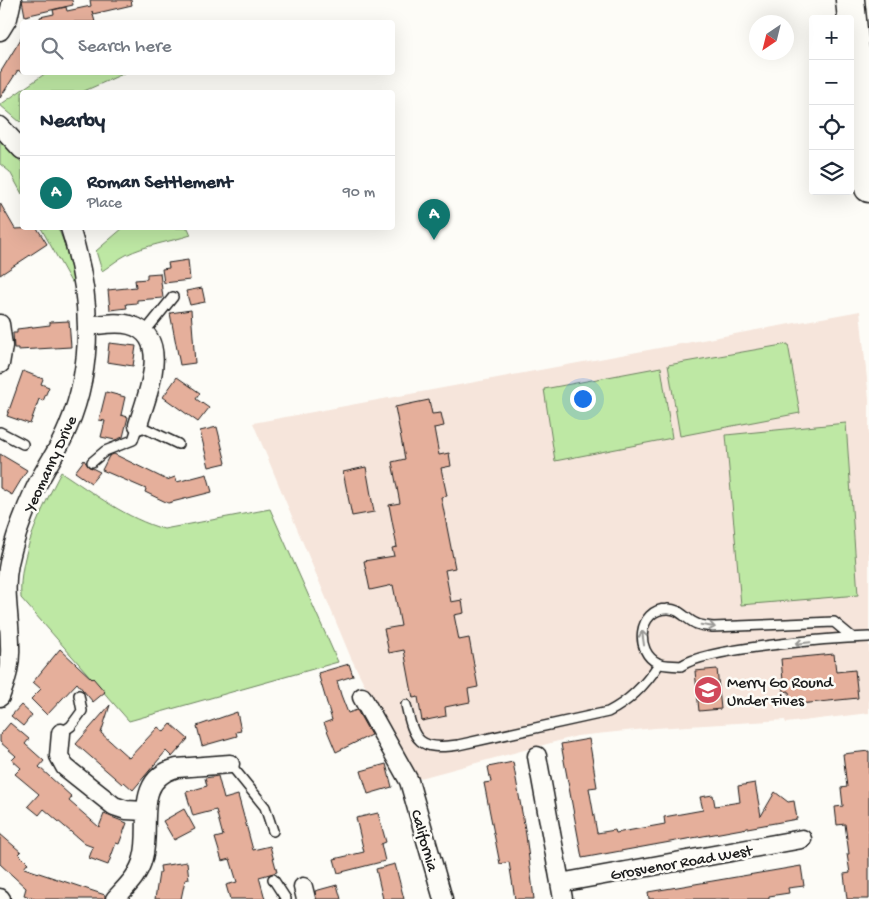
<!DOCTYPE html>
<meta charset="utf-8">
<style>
:root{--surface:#fff;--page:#f2f2f3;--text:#1f2937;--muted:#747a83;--line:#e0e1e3;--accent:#0f766e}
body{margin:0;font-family:"Gochi Hand",sans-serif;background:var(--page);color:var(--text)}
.controls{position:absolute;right:15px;top:15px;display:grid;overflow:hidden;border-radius:5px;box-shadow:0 5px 20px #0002}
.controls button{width:45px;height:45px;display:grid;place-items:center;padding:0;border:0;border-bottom:1px solid var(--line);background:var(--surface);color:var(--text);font:25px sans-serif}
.compass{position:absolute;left:749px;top:15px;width:45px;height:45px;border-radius:50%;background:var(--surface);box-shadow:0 5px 20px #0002;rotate:215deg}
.you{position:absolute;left:582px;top:398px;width:18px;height:18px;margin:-12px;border:4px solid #fff;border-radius:50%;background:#1a73e8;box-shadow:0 0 0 8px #1a73e833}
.badge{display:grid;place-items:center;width:32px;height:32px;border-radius:50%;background:var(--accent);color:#fff;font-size:16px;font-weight:700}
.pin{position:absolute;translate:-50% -41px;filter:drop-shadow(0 1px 2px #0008)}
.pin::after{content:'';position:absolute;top:26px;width:18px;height:15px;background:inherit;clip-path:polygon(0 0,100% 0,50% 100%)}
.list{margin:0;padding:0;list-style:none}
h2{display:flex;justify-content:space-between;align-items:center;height:65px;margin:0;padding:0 20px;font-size:21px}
h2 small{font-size:16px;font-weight:400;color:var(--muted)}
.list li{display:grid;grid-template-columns:32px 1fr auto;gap:15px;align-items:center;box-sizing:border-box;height:75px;padding:0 20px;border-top:1px solid var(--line)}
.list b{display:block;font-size:19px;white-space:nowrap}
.list p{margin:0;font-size:16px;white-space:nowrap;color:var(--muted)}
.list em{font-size:16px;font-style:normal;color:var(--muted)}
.icon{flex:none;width:28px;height:28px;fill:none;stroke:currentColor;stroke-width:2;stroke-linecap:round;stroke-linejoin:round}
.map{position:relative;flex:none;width:869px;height:899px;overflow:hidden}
.search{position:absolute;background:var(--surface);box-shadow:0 5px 20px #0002;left:20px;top:20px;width:375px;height:55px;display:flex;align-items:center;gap:12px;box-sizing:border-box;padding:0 18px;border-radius:5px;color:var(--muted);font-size:19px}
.panel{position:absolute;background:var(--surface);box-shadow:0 5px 20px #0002;left:20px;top:90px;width:375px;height:140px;border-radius:5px}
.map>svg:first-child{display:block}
</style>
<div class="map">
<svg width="869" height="899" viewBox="0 0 869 899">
<rect width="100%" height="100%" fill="#fdfcf7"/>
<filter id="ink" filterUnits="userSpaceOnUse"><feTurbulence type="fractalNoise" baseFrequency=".02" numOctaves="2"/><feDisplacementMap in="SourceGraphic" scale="10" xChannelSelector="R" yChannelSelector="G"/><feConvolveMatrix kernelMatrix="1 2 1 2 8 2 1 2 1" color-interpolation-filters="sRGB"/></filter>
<g filter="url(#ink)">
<!-- built -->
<path fill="#f6e5db" d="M860 311 869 399V713L786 723 785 720 655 728 577 736 413 780 351 658 253 423Z"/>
<!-- green -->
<path fill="#bee8a4" stroke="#6d8260" d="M46 73V72L125 73 82 92H22V120L20 122 0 105Z
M0 139 22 163V194L10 172 0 164Z
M41 228H58L65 245 74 281 71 282Z
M123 228H188L191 235C169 242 146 245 126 255 118 259 110 266 102 271L96 251Z
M788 344 800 413 680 436 668 365Z
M661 367 672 438 555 461 544 389Z
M846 423 858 595 741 605 726 435Z
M61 472C93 493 127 519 164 529L270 509 338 662 129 721 21 598C18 555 42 509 61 472Z"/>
<!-- building -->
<path fill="#e5af9b" stroke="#1c1c1c" d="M22 0H72L73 5 25 16Z
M90 0H131L132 5 93 14 92 11 95 22H41L40 17 54 14 53 10 66 7 67 11 91 6Z
M22 37V73L18 70 0 98V73Z
M0 203 15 229 37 228 47 244 0 275Z
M188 260 190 280 164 283 162 269 169 268 168 263Z
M160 273 163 298 137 300V303L126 304 127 308 110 310 108 290 136 287 135 280 147 279V274Z
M202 288 205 302 190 305 186 291Z
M191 310 195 363 180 365 170 313Z
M69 321 71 347 18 350V348H14L13 333H17V329L50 325V322Z
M109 343 136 346 133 366 107 362Z
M23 371 43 379 41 384 49 387 43 401 39 399 30 424 7 416Z
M177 377 200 393 196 399 209 408 198 422 163 397Z
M106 392 125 397 121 415 128 417 123 437 115 440 101 437 105 421 99 420Z
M429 400 432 414 441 413 444 426 434 428 439 455 449 453 451 466 441 468 447 496 441 497 455 568 445 570 451 602 462 600 464 613 454 615 459 640 469 638 478 687 468 689 470 702 445 707 446 716 422 721 418 697 413 698 404 650 389 653 384 629 401 626 393 585 370 590 364 561 394 556 392 548 397 547 389 505 400 503 392 462 405 459 395 407Z
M217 427 226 463 209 467 200 431Z
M0 454 27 470 12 495 0 488Z
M114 454 167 480 175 477 177 482 207 474 212 492 168 503 145 492 146 489 102 470 109 456Z
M84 460 88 466 100 472 91 483 75 472Z
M366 467 374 512 352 516 343 472Z
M60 649 92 679 93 678 105 692 93 702 77 683 47 715 31 699 41 689 33 682Z
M834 654 836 672 855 670 858 698 790 705 789 691 784 692 781 659Z
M349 664 353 676 337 681 341 695 348 713 357 710 371 735 336 752 324 723 332 720 318 673Z
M717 669 721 709 699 711 695 671Z
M21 705 32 715 23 726 11 716Z
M110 705 101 733 129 758 158 727 164 732 171 724 188 739 172 757 166 751 133 790 124 782 122 784 76 744Z
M237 712 241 731 236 732 237 736 202 746 197 726Z
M10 723 29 739 25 744 44 761 39 767 72 797 69 801 99 827 104 814 127 823 119 844 116 843 108 865 89 858 93 847 85 844 44 809 39 815 28 806 39 794 15 774 21 768 12 760 16 756 0 742V735Z
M589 739 597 787 589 788 597 833 615 830 616 833 665 824 664 817 703 810 700 797 713 795 715 806 740 802 738 786 755 783 761 816 775 792 788 802 794 801 797 819 582 858 561 744Z
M869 751V899H847L844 874 850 873 847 854H849L845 824 837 825 835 807 843 806 841 788 847 787 843 754Z
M513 762 526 835 534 899H515L509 862 500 864 484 783 491 782 488 767Z
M386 764 392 787 368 794 361 771Z
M218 776 224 799 238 795 253 850 270 846 277 872 259 877 265 899H230L226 885 237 882 230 859 222 861 215 838 223 836 216 810 193 816 186 792 207 786 205 778Z
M184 809 195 829 174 840 163 821Z
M378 813 386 842 381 844 385 861 338 873 334 859 364 852 356 818Z
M0 834 21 852 19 854 28 863 24 868 105 895V899H35L24 895 26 888 0 864Z
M187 862 189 879 185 880 181 899H155L159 873 161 872 160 866Z
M395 864 404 899H383L376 869Z
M801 866 804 886 788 888 789 893 769 896V899H649L648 892Z
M337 885 341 899H316L315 891Z"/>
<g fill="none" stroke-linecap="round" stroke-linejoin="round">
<defs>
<path id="service" d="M144 333 173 297
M0 432 23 444
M92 462 105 451 133 440 138 425 178 444
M852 637 834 622 713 627C708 626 702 626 697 624 686 620 680 608 667 609 638 609 634 652 658 663 664 666 674 665 681 666 705 648 834 638 869 637
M406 705C414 741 419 751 458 745L608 712C630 701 646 684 659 664
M61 733 71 726 82 711 79 695
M230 764 265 807 273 831
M273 879 286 899"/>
<path id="minor" d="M0 31 8 18 12 0
M0 126 22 150
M0 324 3 346 0 364
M87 326C101 325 116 321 130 325 173 337 146 397 138 425
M0 697C6 682 11 662 10 646 10 617 3 591 9 563 14 539 24 513 34 491 44 469 59 450 68 427 95 363 91 292 70 228
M362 697 409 781 443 899
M61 733 59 756 65 767 114 806 126 810 145 811
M537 756 563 899
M560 883 802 839
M303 887 306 899
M0 898 1 899
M115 899C127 886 139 875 143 858 152 827 132 779 177 768L230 764"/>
<path id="primary" d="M850 0 869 188"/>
</defs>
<!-- service casing -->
<use href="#service" stroke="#1c1c1c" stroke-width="12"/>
<!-- minor casing -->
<use href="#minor" stroke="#1c1c1c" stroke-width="21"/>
<!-- primary casing -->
<use href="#primary" stroke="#1c1c1c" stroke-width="31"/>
<!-- service -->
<use href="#service" stroke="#fdfcf7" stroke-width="9"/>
<!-- minor -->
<use href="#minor" stroke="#fdfcf7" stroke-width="18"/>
<!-- primary -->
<use href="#primary" stroke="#fdfcf7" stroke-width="28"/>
</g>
<!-- one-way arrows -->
<defs><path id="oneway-shaft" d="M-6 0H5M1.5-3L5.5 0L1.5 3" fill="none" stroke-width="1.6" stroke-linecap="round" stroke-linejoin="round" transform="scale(1.25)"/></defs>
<g stroke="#989794">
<use href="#oneway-shaft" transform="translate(708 626) rotate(10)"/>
<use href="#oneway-shaft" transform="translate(643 638) rotate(-98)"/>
<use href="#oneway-shaft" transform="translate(803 643) rotate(174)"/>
</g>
</g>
<!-- icons -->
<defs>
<symbol id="school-disc" viewBox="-11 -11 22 22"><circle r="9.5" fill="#d1495b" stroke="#fdfcf7"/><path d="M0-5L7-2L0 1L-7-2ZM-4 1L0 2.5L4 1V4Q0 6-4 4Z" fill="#fff"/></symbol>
</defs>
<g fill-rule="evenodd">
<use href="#school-disc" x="692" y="674" width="32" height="32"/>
</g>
<g text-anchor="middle" stroke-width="5" stroke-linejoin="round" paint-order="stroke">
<!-- street labels -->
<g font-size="16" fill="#1c1c1c" stroke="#fdfcf7">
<text transform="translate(49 463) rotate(-65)" y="6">Yeomanry Drive</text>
<text transform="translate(426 840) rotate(74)" y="6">California</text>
<text transform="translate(681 861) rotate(-10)" y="6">Grosvenor Road West</text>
</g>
<!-- poi labels -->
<g font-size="16" fill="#1c1c1c" stroke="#fdfcf7" text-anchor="start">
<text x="727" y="687">Merry Go Round<tspan x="727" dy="18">Under Fives</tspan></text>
</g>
</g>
</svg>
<div class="controls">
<button>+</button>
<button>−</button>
<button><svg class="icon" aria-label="locate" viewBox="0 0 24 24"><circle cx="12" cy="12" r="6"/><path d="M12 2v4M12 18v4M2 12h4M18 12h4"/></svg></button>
<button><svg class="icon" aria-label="layers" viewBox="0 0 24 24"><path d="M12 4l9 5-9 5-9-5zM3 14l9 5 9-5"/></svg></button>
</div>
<svg class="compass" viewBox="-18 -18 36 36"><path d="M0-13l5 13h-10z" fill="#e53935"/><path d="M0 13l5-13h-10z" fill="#747a83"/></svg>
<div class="you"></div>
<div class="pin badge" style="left:434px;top:240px">A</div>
<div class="search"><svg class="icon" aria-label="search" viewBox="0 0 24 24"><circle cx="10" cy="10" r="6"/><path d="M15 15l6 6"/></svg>Search here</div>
<section class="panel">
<h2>Nearby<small></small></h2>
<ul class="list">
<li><span class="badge">A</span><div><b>Roman Settlement</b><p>Place</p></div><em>90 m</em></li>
</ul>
</section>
</div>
